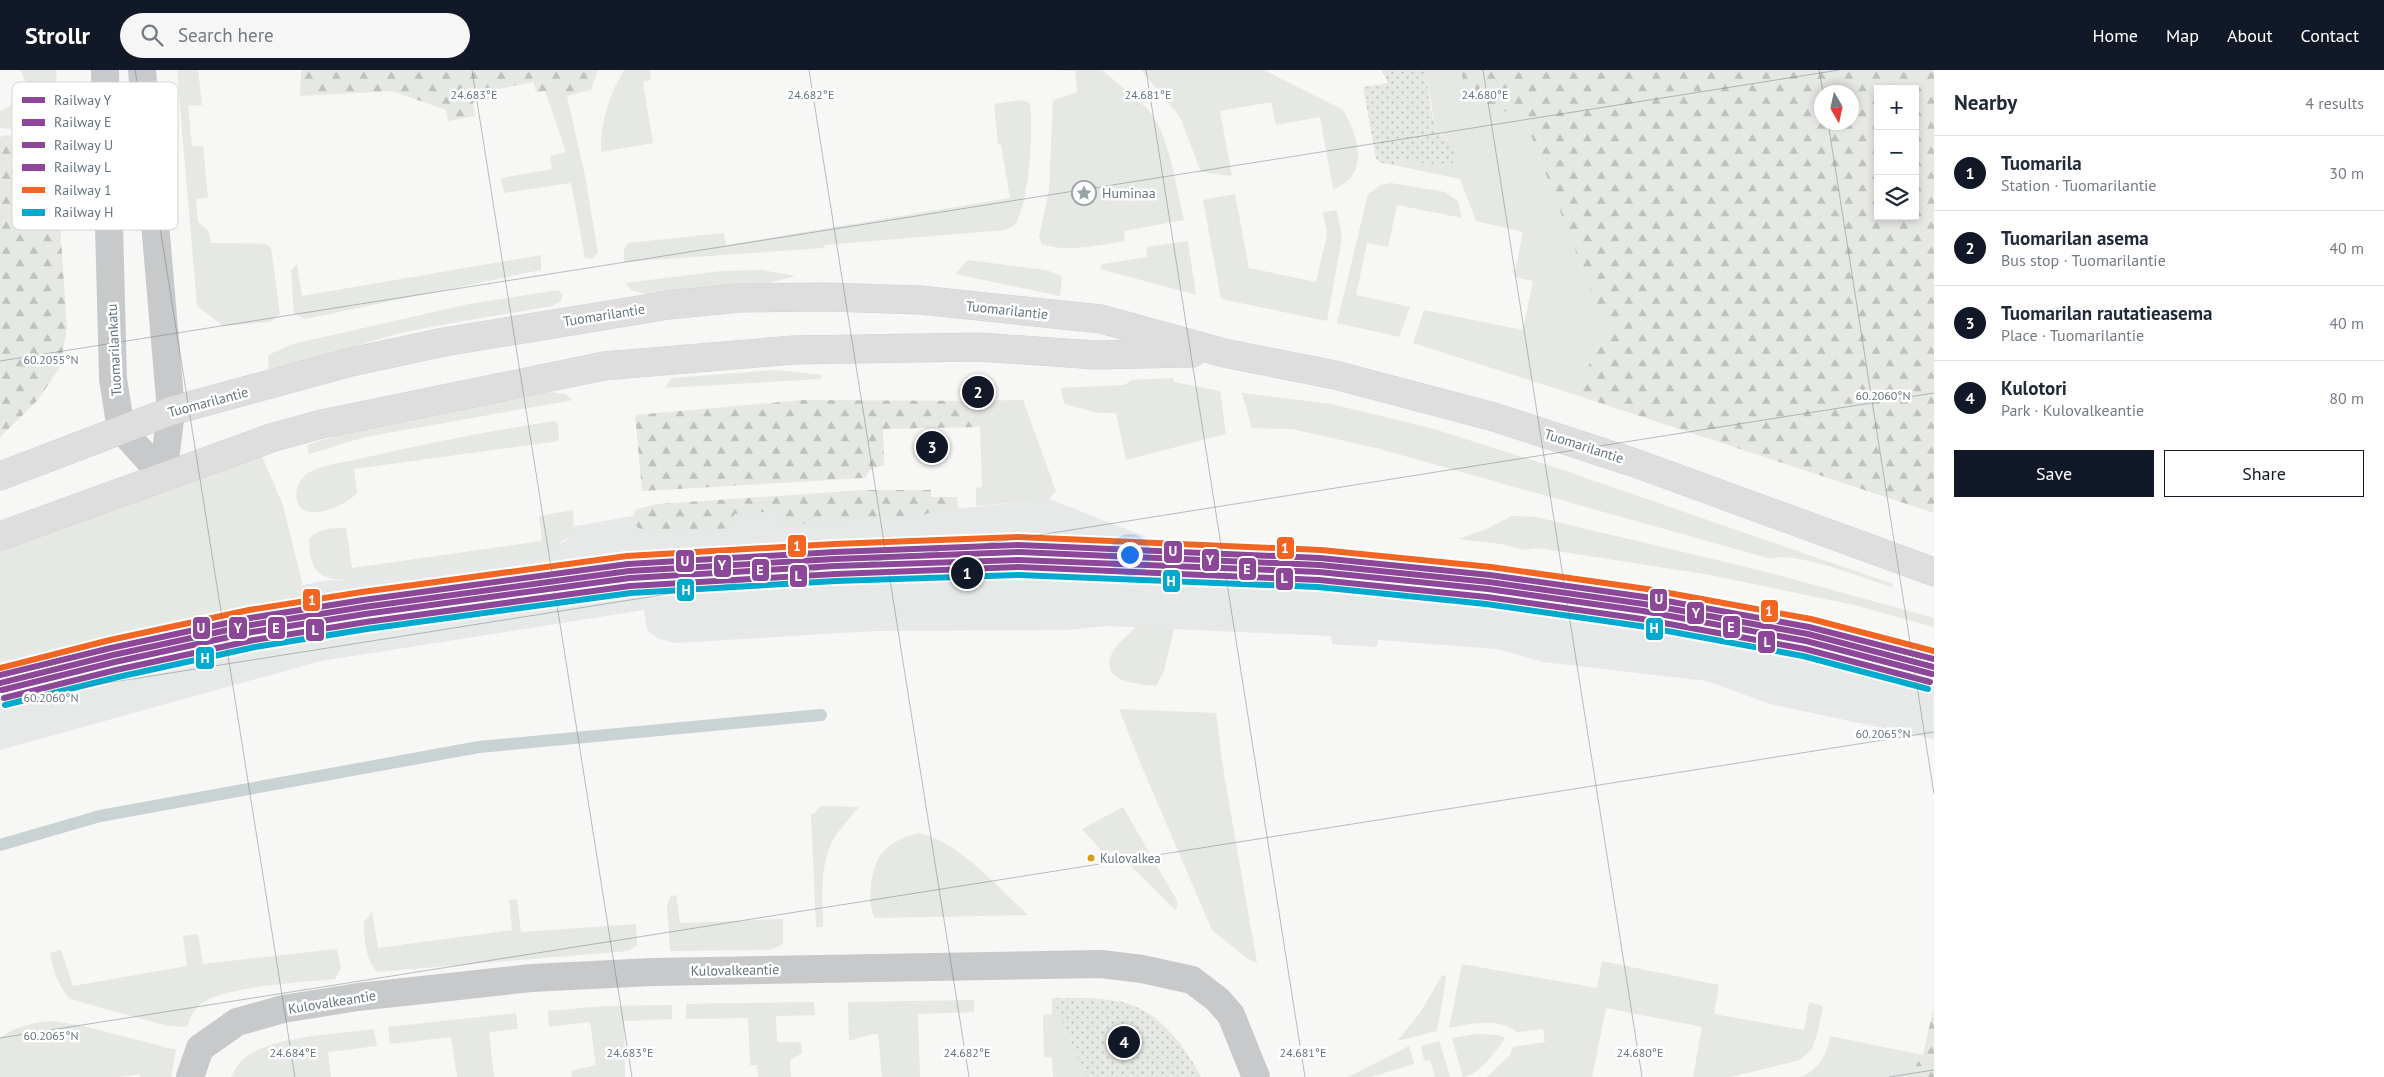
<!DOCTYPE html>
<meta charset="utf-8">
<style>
:root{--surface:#fff;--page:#f6f6f7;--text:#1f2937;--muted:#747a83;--line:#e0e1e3;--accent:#111827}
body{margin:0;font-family:"PT Sans",sans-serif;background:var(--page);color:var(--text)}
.controls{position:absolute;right:15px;top:15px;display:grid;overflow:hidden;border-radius:0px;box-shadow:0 2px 8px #0003}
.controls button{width:45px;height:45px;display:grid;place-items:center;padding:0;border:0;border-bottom:1px solid var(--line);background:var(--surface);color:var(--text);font:25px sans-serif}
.compass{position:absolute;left:1814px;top:15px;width:45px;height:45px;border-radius:50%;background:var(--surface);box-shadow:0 2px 8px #0003;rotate:171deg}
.you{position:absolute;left:1129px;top:484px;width:18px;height:18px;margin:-12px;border:4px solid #fff;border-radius:50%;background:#1a73e8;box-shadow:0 0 0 8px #1a73e833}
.badge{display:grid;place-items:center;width:32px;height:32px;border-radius:50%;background:var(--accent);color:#fff;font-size:16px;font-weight:700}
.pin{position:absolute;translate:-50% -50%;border:2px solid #fff;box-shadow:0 1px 5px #0006}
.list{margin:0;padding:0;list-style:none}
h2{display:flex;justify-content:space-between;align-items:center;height:65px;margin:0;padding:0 20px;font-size:21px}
h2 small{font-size:16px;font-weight:400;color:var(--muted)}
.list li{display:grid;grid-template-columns:32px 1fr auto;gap:15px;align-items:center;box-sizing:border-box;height:75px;padding:0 20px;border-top:1px solid var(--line)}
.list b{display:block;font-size:19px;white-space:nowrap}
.list p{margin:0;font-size:16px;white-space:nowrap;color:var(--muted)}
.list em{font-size:16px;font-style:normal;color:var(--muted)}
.actions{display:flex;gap:10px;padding:15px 20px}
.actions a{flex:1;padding:11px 0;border:1px solid var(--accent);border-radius:0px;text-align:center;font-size:18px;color:var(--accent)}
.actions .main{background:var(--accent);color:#fff}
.icon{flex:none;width:28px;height:28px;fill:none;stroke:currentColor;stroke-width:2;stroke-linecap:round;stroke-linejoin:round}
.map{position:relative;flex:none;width:1934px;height:1007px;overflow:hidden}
header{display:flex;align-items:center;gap:30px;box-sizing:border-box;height:70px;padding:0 25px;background:var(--accent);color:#fff}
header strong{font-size:24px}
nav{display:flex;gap:28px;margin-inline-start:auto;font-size:18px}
.search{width:350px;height:45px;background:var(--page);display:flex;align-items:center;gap:12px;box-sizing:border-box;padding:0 18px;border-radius:28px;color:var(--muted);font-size:19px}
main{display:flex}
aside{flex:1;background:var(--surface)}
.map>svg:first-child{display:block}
</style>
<header>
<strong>Strollr</strong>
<div class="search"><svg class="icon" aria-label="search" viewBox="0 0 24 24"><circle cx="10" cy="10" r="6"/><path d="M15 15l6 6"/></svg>Search here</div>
<nav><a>Home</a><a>Map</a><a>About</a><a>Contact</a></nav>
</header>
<main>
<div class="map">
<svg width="1934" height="1007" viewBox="0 0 1934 1007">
<defs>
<pattern id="forest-firs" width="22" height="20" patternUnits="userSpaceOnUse" patternTransform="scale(1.25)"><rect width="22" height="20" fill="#e6e8e4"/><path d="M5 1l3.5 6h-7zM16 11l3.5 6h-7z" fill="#bec1be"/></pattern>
<pattern id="park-dots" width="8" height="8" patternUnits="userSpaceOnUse" patternTransform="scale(1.25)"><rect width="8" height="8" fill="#e6e8e4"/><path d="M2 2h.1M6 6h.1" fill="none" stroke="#bec1be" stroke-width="1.8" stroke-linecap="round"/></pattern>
</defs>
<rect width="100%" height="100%" fill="#f7f7f6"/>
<!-- built -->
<path fill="#e7e8e8" d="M865 428 934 441 1049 429 1170 476 1366 489 1493 501 1638 522 1802 551 1934 585V669L1770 634 1707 611 1543 592 1497 579 1378 570 1377 577 1332 574 1331 566 1105 556 1068 560 876 561 675 573 659 569 647 560 644 540 321 591 0 680V589L306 529 302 515 330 510 347 511 552 476 566 471 575 456 645 444Z"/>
<!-- green -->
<path fill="#e6e8e4" d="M20 0H56L61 81 14 59 0 58V41L32 24Z
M177 0H198L202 35 188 36 192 76H203L208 128 196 129 198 152 208 160 211 173 266 174 271 178 280 244 270 252 223 256 197 236Z
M624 0H650L651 10 643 12 653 73 601 82C600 53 609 25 624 0Z
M1053 0H1102C1117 13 1135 26 1149 41 1169 62 1177 122 1184 150L1124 161 1125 171C1097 175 1069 183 1042 174L1039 167 1049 120 1053 30 1077 22 1075 1Z
M1141 0H1264L1343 40C1359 66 1370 107 1333 119L1320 47 1276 55 1271 32 1220 41 1232 106 1201 102 1180 47Z
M1426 0H1461L1468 30 1524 47 1605 258 1576 325 1413 273 1424 240 1523 260 1533 211 1514 207 1523 162 1476 151 1460 109 1398 96 1400 89 1441 97 1448 70 1435 58Z
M545 21 567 26 585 106 598 183 592 189 585 188 571 113 504 123 501 108 552 99 550 86 566 82Z
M1021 30 1030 33C1034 56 1029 136 1015 154 1013 157 1008 158 1005 160L825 175 824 178 624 192V180L628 173 724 163 726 175 1010 128 1001 74H998L994 34Z
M1391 113 1445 122 1458 131 1462 148 1397 135 1388 177 1367 173 1356 225 1410 237 1399 267 1337 253 1368 124 1380 115Z
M1235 124 1249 198 1316 212 1327 165 1323 142 1337 140 1342 168 1327 251 1221 229 1203 130Z
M1188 171 1196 225 1100 199 1102 194 1147 187 1146 177Z
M541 185V200L305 249 294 243C292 228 293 215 291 201L297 194 302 226Z
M968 190 1046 200 1062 206 1060 226 955 204Z
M762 200 795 206 753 217 648 225 632 220 625 213 721 201Z
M559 220 563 226 560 232 552 236C508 244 463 250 420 259 368 269 320 290 269 300L268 285 293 274 469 234Z
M776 300 823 305 820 309 665 318 672 308Z
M1173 308 1174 312 1220 321 1226 364 1126 390 1116 343H1099L1064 334 1061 318 1124 315 1132 310Z
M550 322 565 324 573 330 365 367 309 384 307 375 370 355Z
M1242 323 1331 334 1431 358 1557 398 1893 514 1892 517C1865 509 1794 480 1771 489L1376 378 1292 359 1252 358Z
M1023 330 1056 421 1049 429 976 436V418L982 417 980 357 977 331Z
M554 351 558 354 559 371 354 399 357 423C348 434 315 449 302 439 291 430 297 410 308 403 326 393 344 393 363 388 427 373 490 361 554 351Z
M261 384 283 435 306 529 0 589V480Z
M573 440C578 477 561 464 546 484L347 511C316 508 310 500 309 469 319 458 332 458 346 458L352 498 542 471 539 446Z
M1512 446 1536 447 1763 501 1934 548V557L1854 535 1710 505 1538 478 1525 480 1501 474 1458 469 1484 460Z
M1136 557 1174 559 1164 601 1156 616C1139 614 1098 613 1112 583 1116 574 1129 565 1136 557Z
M1119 639 1216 643 1224 704 1257 893 1248 889 1212 860 1140 692Z
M820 736 859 737C851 747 841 757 834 768 819 794 823 828 823 857H816L811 744H814Z
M1123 737 1176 829 1178 835 1175 840 1115 780 1105 785 1082 759Z
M919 763C960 772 997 817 1028 845L875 848C870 838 870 829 871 817 874 784 887 771 919 763Z
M676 825 680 853 783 849V874L770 880 670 881 667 835 671 826Z
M517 829 521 862 636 854 637 875 628 881 377 902C365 888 364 870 364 852L372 842 378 878 512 860 509 830Z
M198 864 203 894 337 879 341 898 335 909C305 912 223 916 201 934 194 940 190 948 187 957L168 956 70 929C58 915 53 901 50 883L61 880 73 916 187 896 183 866Z
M1602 891 1719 915 1714 944 1804 960 1809 932 1823 936 1818 961 1812 979 1800 990 1731 1007H1693L1702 957 1606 938 1592 1007H1487L1510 985 1513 977 1545 972 1543 959 1517 962C1497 947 1471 954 1449 958L1462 894 1597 918Z
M1442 905 1446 906V910L1437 961 1397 971 1420 943Z
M1052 928H1089L1123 932 1146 1007H1053L1052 988 1044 987 1043 945 1052 944Z
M974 930V942L918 944 920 1007H882L878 964H872L849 971 848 932Z
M814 932 815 945 776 946 777 972H801L802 983 790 990 791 1007H758L757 995H750L748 948 686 949V934Z
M672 935V949L624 951 625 1007H572L571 1001 596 995 590 952 549 957 548 941 605 936Z
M516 943 518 959 489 962 494 1007H457L451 967 390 974 388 957Z
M51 951 79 955 176 980 171 1007H140V1004L119 1007H0V968C16 956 31 953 51 951Z
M374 959 377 976 328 982 331 1007H231C234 1002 237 995 241 991 265 966 340 964 374 959Z
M1476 964 1498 965 1505 968C1497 980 1478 1007 1463 1007L1452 968Z
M1830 966 1923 985 1908 1007H1799C1817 1003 1828 984 1830 966Z
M1439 971 1450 1006V1007H1435L1430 990 1424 991 1421 976Z
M1409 976 1414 994 1371 1007H1348Z"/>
<!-- forest -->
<path fill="url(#forest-firs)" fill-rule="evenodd" d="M301 0H598L591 20 567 26 545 21 536 22 534 12 493 20 494 28 473 32 475 46 448 51 446 40 392 21 300 26Z
M1461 0H1934V443L1576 325 1605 258 1524 47 1467 30ZM1878 19H1915V146H1878ZM1822 22H1852V52H1822Z
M7 65 63 90 60 154 67 258 60 297 38 330 0 367V67Z
M803 330 977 331 980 357 883 359 884 395 870 400 865 408 642 421 635 345Z
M865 420H931V427H957L958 439 934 441 923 445 779 455 778 441 734 444 735 458 654 463 638 458 632 449 636 439 659 434Z
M1934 936V1007H1908L1923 985Z"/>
<!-- park -->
<path fill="url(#park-dots)" d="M1382 0H1426C1429 18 1429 38 1435 56 1440 70 1464 74 1451 96L1441 97 1400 89 1398 96 1379 92 1376 89 1363 17 1388 13Z
M1052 928C1075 928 1099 927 1122 932 1158 940 1185 976 1201 1007H1086Z"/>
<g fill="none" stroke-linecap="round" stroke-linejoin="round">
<!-- stream -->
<path stroke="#cad3d4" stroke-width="12" d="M0 775 100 746 479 677 821 645"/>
<defs>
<path id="major" d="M0 406 171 341 351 292 444 272 669 235 738 228 825 227 920 230 1101 249 1224 283 1335 305 1494 347 1638 394 1934 502
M0 466 274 367 322 354 604 296 793 280 979 277 1096 285 1192 283"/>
</defs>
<!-- major casing -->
<use href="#major" stroke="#d2d3d3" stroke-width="29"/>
<!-- minor -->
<path stroke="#c8c9ca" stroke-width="28" d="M105 0 113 309 121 359 163 406
M142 0 171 341 163 406
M190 1007 200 978 237 952 283 939 358 927 531 908 653 902 1101 894 1142 899 1192 910 1218 930 1231 945 1256 1007"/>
<!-- major -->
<use href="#major" stroke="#dedede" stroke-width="28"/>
<defs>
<path id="rail-1" d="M0 613 113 585 251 555 364 537 629 501 835 489 1019 482 1320 495 1489 512 1644 534 1808 564 1934 597"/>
<path id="rail-2" d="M2 620 115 592 252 562 365 544 630 508 835 496 1019 490 1319 502 1488 519 1643 541 1806 571 1932 604"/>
<path id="rail-3" d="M0 605 111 578 250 548 363 530 628 494 835 482 1019 475 1320 488 1490 505 1645 527 1809 557 1934 589"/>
<path id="rail-4" d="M4 628 116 600 254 570 366 552 630 516 836 504 1019 497 1319 510 1487 527 1642 549 1805 579 1930 612"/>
<path id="rail-5" d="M0 598 110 570 249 540 362 522 627 486 834 474 1018 467 1321 480 1491 497 1647 519 1811 549 1934 581"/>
<path id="rail-6" d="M5 635 118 607 255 577 367 559 631 523 836 511 1019 505 1318 517 1486 534 1640 556 1803 586 1928 619"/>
</defs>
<!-- rail-1 casing -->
<use href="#rail-1" stroke="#fff" stroke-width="10"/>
<!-- rail-2 casing -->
<use href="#rail-2" stroke="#fff" stroke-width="10"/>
<!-- rail-3 casing -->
<use href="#rail-3" stroke="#fff" stroke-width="10"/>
<!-- rail-4 casing -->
<use href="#rail-4" stroke="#fff" stroke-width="10"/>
<!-- rail-5 casing -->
<use href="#rail-5" stroke="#fff" stroke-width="10"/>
<!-- rail-6 casing -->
<use href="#rail-6" stroke="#fff" stroke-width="10"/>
<!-- rail-1 -->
<use href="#rail-1" stroke="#8c4799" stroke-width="6"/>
<!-- rail-2 -->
<use href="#rail-2" stroke="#8c4799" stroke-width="6"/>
<!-- rail-3 -->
<use href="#rail-3" stroke="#8c4799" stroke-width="6"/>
<!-- rail-4 -->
<use href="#rail-4" stroke="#8c4799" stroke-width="6"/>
<!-- rail-5 -->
<use href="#rail-5" stroke="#f26522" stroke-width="6"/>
<!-- rail-6 -->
<use href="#rail-6" stroke="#00a9ce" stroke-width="6"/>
</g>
<!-- ticks -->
<path fill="none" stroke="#65767e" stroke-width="1" stroke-opacity="0.45" d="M135 0 295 1007M472 0 632 1007M809 0 969 1007M1146 0 1305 1007M1483 0 1642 1007M1819 0 1823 22M1828 52 1934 724M0 291 1839 0M0 630 1934 323M0 968 1934 662M1889 1007 1934 1000"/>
<!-- icons -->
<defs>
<symbol id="sight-ring" viewBox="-11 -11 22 22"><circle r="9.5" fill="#fff" stroke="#98a3a8" stroke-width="1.5"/><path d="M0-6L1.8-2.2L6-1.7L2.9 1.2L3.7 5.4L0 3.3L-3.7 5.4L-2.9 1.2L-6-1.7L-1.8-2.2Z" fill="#98a3a8"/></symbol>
</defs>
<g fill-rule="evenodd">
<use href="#sight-ring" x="1070" y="109" width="28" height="28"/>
</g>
<!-- markers -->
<circle fill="#da9c19" stroke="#fff" stroke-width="2" cx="1091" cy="788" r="4.5"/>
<g text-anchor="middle" stroke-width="5" stroke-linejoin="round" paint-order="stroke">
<!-- bus labels -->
<g font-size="13" fill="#65767e" stroke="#fff" text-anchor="start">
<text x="1100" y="793">Kulovalkea</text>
</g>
<!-- poi labels -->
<g font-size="14" fill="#65767e" stroke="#fff" text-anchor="start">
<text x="1102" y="128">Huminaa</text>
</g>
<!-- street labels -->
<g font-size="14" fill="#65767e" stroke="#fff">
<text transform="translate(1007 240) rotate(6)" y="5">Tuomarilantie</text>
<text transform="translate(604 245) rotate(-9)" y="5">Tuomarilantie</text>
<text transform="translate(114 280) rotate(-93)" y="5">Tuomarilankatu</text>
<text transform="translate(208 332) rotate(-15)" y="5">Tuomarilantie</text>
<text transform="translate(1584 376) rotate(18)" y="5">Tuomarilantie</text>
<text transform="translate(735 900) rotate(-1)" y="5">Kulovalkeantie</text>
<text transform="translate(332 932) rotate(-9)" y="5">Kulovalkeantie</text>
</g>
</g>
<!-- legend -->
<rect x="12" y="12" width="166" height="148" rx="8" fill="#fff" stroke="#d1d6d8" stroke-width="1"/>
<rect x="22" y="27" width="23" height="6" fill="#8c4799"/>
<rect x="22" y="49" width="23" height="7" fill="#8c4799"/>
<rect x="22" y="72" width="23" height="6" fill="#8c4799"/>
<rect x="22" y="94" width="23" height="7" fill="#8c4799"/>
<rect x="22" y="117" width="23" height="6" fill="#f26522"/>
<rect x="22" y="139" width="23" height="7" fill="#00a9ce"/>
<g font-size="14" fill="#65767e">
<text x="54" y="35">Railway Y</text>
<text x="54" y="57">Railway E</text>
<text x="54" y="80">Railway U</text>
<text x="54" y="102">Railway L</text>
<text x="54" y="125">Railway 1</text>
<text x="54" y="147">Railway H</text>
</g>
<g font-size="12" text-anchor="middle" fill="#65767e" stroke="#fff" stroke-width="5" stroke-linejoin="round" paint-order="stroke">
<text x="474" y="29">24.683°E</text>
<text x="811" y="29">24.682°E</text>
<text x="1148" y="29">24.681°E</text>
<text x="1485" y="29">24.680°E</text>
<text x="51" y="294">60.2055°N</text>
<text x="1883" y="330">60.2060°N</text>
<text x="51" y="632">60.2060°N</text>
<text x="1883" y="668">60.2065°N</text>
<text x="51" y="970">60.2065°N</text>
<text x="293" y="987">24.684°E</text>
<text x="630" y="987">24.683°E</text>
<text x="967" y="987">24.682°E</text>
<text x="1303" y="987">24.681°E</text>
<text x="1640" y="987">24.680°E</text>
</g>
<g stroke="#fff" stroke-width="2">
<rect x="787" y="464" width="20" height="24" rx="5" fill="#f26522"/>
<rect x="1276" y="466" width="19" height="24" rx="5" fill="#f26522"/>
<rect x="1163" y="470" width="20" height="24" rx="5" fill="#8c4799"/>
<rect x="1201" y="478" width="19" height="24" rx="5" fill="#8c4799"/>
<rect x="675" y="479" width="20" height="24" rx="5" fill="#8c4799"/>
<rect x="713" y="484" width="19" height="24" rx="5" fill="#8c4799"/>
<rect x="1238" y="487" width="19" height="24" rx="5" fill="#8c4799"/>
<rect x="751" y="488" width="19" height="24" rx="5" fill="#8c4799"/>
<rect x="789" y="494" width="19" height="24" rx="5" fill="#8c4799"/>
<rect x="1275" y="497" width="19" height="24" rx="5" fill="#8c4799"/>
<rect x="1162" y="499" width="19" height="24" rx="5" fill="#00a9ce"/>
<rect x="676" y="508" width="19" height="24" rx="5" fill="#00a9ce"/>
<rect x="1649" y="518" width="19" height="24" rx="5" fill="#8c4799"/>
<rect x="302" y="518" width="19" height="24" rx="5" fill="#f26522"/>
<rect x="1760" y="529" width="19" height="24" rx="5" fill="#f26522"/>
<rect x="1686" y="531" width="19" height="24" rx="5" fill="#8c4799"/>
<rect x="1722" y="545" width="19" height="24" rx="5" fill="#8c4799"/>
<rect x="228" y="546" width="20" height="24" rx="5" fill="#8c4799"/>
<rect x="267" y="546" width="19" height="24" rx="5" fill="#8c4799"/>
<rect x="192" y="546" width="19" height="24" rx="5" fill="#8c4799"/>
<rect x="1645" y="547" width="19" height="24" rx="5" fill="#00a9ce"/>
<rect x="305" y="548" width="20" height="24" rx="5" fill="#8c4799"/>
<rect x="1757" y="560" width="19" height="24" rx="5" fill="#8c4799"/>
<rect x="195" y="576" width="20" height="24" rx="5" fill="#00a9ce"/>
</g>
<g font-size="14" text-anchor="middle" font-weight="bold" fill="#fff">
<text x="797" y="481">1</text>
<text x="1285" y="483">1</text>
<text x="1173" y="486">U</text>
<text x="1210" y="495">Y</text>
<text x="685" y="496">U</text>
<text x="722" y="500">Y</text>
<text x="1247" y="504">E</text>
<text x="760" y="505">E</text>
<text x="798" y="511">L</text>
<text x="1284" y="513">L</text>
<text x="1171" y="516">H</text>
<text x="686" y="525">H</text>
<text x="1659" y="534">U</text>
<text x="312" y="535">1</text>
<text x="1769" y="546">1</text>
<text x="1696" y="548">Y</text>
<text x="1731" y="562">E</text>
<text x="238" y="563">Y</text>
<text x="276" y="563">E</text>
<text x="201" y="563">U</text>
<text x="1654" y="563">H</text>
<text x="315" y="565">L</text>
<text x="1767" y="577">L</text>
<text x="205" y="593">H</text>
</g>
</svg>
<div class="controls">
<button>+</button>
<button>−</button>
<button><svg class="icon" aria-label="layers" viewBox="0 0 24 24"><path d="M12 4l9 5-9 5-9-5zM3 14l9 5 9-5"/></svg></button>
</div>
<svg class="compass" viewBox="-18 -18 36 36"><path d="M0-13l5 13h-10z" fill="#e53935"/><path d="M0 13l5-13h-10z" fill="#747a83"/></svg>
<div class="you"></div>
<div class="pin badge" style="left:967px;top:503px">1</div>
<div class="pin badge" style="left:978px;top:322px">2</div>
<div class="pin badge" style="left:932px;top:377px">3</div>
<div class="pin badge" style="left:1124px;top:972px">4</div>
</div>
<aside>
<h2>Nearby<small>4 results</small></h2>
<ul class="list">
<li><span class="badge">1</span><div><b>Tuomarila</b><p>Station · Tuomarilantie</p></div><em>30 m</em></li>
<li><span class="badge">2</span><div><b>Tuomarilan asema</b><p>Bus stop · Tuomarilantie</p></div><em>40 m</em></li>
<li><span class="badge">3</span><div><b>Tuomarilan rautatieasema</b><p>Place · Tuomarilantie</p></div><em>40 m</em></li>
<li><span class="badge">4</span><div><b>Kulotori</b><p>Park · Kulovalkeantie</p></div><em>80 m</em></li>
</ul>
<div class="actions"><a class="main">Save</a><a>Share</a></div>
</aside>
</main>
